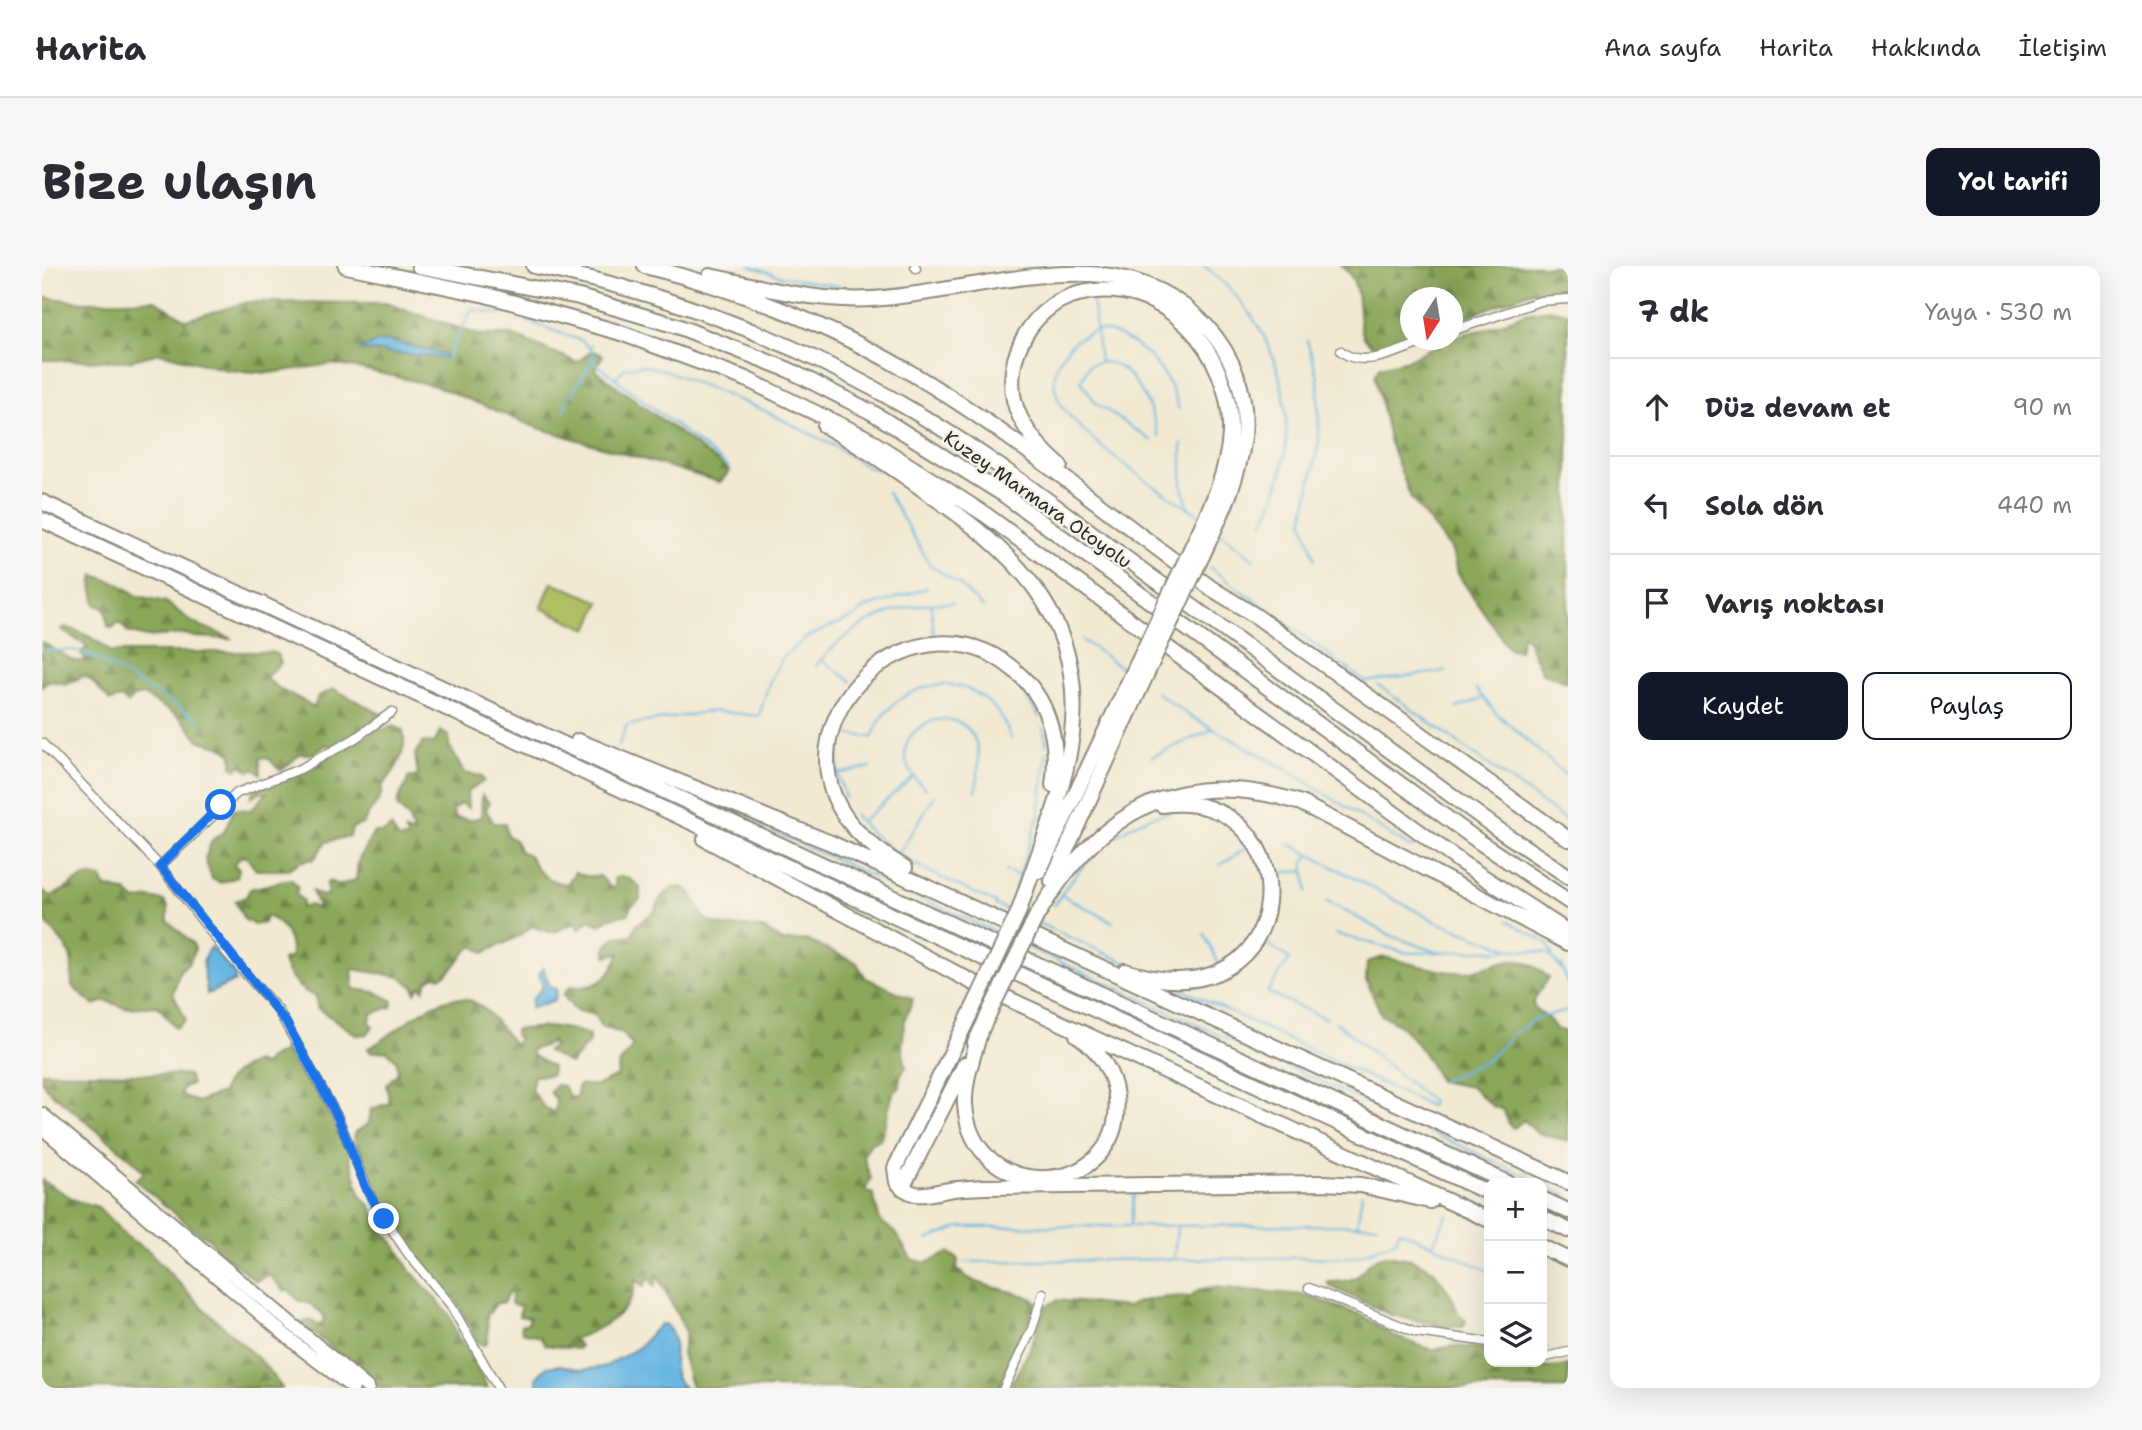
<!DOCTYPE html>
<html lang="tr">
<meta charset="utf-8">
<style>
:root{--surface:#fff;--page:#f7f7f7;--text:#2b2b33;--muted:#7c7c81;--line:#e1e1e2;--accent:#111827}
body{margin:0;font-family:"Shantell Sans",sans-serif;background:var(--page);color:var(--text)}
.controls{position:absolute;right:21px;bottom:21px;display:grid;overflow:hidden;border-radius:14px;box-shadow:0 7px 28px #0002}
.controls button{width:63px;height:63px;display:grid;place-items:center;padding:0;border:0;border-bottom:2px solid var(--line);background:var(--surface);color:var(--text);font:35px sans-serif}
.compass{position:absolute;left:1358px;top:21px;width:63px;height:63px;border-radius:50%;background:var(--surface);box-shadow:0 7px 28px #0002;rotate:192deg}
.stop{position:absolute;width:21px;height:21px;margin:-16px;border:5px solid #1a73e8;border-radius:50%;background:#fff}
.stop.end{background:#1a73e8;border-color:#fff;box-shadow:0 2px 7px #0008}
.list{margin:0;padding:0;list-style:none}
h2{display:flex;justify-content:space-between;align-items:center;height:91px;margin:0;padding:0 28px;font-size:30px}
h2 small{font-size:23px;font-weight:400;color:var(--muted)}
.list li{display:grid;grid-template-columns:46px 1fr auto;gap:21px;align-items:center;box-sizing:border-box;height:98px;padding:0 28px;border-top:2px solid var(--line)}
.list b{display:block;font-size:26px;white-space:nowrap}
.list em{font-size:23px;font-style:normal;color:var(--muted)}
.actions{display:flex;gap:14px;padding:21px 28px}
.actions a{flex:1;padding:16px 0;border:2px solid var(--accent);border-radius:14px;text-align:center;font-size:24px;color:var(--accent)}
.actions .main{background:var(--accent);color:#fff}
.icon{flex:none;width:38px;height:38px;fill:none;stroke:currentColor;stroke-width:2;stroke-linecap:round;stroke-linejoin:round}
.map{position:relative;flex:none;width:1526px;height:1122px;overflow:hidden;border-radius:14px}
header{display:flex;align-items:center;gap:42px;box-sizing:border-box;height:98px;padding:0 35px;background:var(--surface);border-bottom:2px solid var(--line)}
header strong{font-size:33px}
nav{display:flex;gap:38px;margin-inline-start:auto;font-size:24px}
.intro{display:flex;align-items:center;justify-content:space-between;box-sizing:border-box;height:168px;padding:0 42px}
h1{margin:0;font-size:49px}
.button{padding:18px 32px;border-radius:14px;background:var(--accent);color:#fff;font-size:24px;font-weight:700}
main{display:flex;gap:42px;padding:0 42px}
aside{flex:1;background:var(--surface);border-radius:14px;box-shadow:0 7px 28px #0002}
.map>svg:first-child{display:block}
</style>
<header>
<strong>Harita</strong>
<nav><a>Ana sayfa</a><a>Harita</a><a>Hakkında</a><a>İletişim</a></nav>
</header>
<div class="intro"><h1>Bize ulaşın</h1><a class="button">Yol tarifi</a></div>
<main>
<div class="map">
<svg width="1526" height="1122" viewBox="0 0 1526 1122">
<defs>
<pattern id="forest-firs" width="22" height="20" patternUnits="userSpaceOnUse" patternTransform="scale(1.75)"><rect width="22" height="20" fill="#8aa659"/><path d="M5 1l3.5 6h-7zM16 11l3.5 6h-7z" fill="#71874a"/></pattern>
</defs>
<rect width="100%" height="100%" fill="#f7f3e8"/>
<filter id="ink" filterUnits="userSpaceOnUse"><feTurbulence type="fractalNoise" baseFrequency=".0143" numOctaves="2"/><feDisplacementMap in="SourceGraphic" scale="14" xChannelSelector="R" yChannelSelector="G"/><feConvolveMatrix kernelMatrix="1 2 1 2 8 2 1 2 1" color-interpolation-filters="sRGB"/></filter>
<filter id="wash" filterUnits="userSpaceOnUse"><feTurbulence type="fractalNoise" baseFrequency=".00686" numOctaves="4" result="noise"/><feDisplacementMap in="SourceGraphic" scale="28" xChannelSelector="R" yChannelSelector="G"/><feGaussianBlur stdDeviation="1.57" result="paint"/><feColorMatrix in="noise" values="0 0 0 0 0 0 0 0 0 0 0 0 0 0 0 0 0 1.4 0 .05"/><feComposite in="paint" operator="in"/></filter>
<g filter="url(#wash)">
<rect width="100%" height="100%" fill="#f1e9d2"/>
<!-- forest -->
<path fill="url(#forest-firs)" stroke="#5a6842" stroke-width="2" d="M1299 0H1526V23L1488 26 1411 56 1410 32H1368V71L1332 81C1304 65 1330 22 1299 0Z
M0 31 42 36 113 34 144 54 206 36 344 37 437 69H470L535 96 550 85 561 89 553 104 688 205 678 216 493 161 394 120 320 103 290 98 227 107 185 104 118 87 86 95 0 94Z
M1506 43 1526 47V416L1500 407 1483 370H1480L1477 384 1467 383 1415 307 1410 285 1369 232 1348 177 1333 110 1337 101 1363 95 1413 70 1445 63 1483 47Z
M52 309 77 318 96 330 124 336 150 356 190 373 152 371 143 368 104 371 86 366 77 356 70 362 66 360 63 342 54 339 50 320Z
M24 361C43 367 56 374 69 386H229L235 388 239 397 224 411C242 431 254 427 272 442L276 430 292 423 341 449 313 471 292 481 284 479 273 488H258L239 505 227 493 218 491 219 508 211 503 207 505 199 499 195 503 190 500V488C175 476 170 480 157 474L139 452 101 429 91 431 86 437 80 432 68 435 47 412 41 410 26 418 5 415 0 421V376L32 395H45L38 387 46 381 21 365 19 363Z
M352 460 361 464C366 486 354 504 340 520 341 538 326 542 322 557L310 562 308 570 284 576 272 593 260 595 244 604H214L206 592 199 590 192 599 197 603 195 611 179 617 170 613 163 593 170 574 182 566 192 543 209 544 225 527 217 526 209 532 211 524 266 503 333 465Z
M398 465 407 470V479L422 507 439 510 442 515 425 526 426 542 418 537 414 542 410 541 413 551 428 554 439 551 440 529 447 537 444 544 452 557H463L465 569 474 575 477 585 487 589C497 608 504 615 525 618L533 606 543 610H558L569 622 574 620 572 613C583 607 590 614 598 621V633L588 641 587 648 568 652 558 659 548 654 536 664 534 657C509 664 520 672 490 660 476 674 459 677 442 687L431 680C417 689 413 705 399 711L393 710 385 715 382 724 379 720 373 727 372 721 359 711 310 703 312 723 334 726 351 735 349 741 329 748 328 756 331 761 325 768 315 769 275 742 274 730C259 727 244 709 241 694L249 691C250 673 242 656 224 650L222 657 212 659 202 653 193 635 204 631 208 623 249 613 256 621 254 628 261 635 259 642 268 639 277 643 270 625 280 630 286 628 284 619 287 615 297 619 314 614 316 595 332 566 341 567 349 561 357 573 366 572 363 565 372 568 366 551 355 540C356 527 364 524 366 512L376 510 373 488 381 476 392 478Z
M49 610 60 612 62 620 84 626 94 635 108 632 122 635 126 641V655L151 678 153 683 147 697 138 704 131 727 144 754 134 762 116 740 84 742 64 735 51 739 30 720C29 711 32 695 27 687 11 655 0 671 0 624L9 630C25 625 33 612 49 610Z
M640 621 649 627 662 652 669 656 685 661 703 660 722 663 740 675 764 674 814 696 824 712 871 733 863 753 860 781 864 801 858 810V821L851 827 839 873 829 877 821 890 829 913 823 924 831 928 838 955 853 966 869 993 884 997 906 987 916 992 915 1003C936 1025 971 1020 995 1036 984 1067 968 1092 957 1122H654L649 1119 640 1087 644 1066 615 1009 613 1021 607 1012 601 1021 593 1013C595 1045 556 1065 531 1073L538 1080 535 1083 503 1079 498 1071 480 1066 479 1059 486 1057 488 1051 477 1050 479 1040 469 1038 470 1029 467 1026 461 1037H455L445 1050 446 1073 443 1079 436 1077 413 1033 360 974 338 941 312 871 314 866 327 857 329 843 348 837 344 819 356 806 354 794 345 785 328 786 326 782C358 768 404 710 441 742 453 752 462 767 473 779L477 772 473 770V764C500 760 521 759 547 769V776L528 798 505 785 511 781 510 777 489 784 490 789 510 801 509 809 492 810 489 824 502 841 513 847 514 834 508 826 514 819 521 820 528 831H534L537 819H556L575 810 577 798 591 780 580 767 559 761 553 749 533 744 521 729 528 720C555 725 568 711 578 687L564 690V681L573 671 590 669 594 659 612 646 620 630 632 622Z
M1342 691C1364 696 1389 704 1412 706 1456 708 1466 675 1507 712 1476 753 1499 736 1514 763L1526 766V875L1495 867 1482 854 1472 862 1467 859 1461 844 1450 840 1430 821 1397 815C1386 792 1365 757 1340 750L1324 714 1325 696Z
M242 785 256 789 264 802V809L270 815 306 885 319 931 329 940 340 965 355 981 366 1002 407 1048 416 1071 429 1088 446 1122H338L259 1057 269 1054 277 1060 282 1054 281 1048 267 1037 256 1034 247 1024 242 1025 227 1009 214 1015 173 982 168 973 152 964 93 914 102 907 93 896 5 823 0 815V806L146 809 150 818 143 820 138 828 155 836 180 827C183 813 199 801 214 796L222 800 225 794Z
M0 914 35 935 56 941 85 971 107 985 160 1041 221 1097 240 1122H0Z
M1343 989 1369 993 1392 1004C1397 1014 1403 1020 1409 1029 1416 1041 1411 1044 1424 1055L1421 1061 1400 1060 1349 1049 1286 1019V1016C1331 1017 1313 996 1343 989Z
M1171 1021 1262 1029 1319 1049 1354 1071 1390 1084 1411 1080 1447 1083V1096C1457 1096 1467 1094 1476 1096 1496 1098 1506 1106 1526 1099V1122H967L987 1085 1004 1040 1016 1034 1086 1041C1095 1033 1135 1029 1148 1031L1156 1024Z"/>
<!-- garden -->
<path fill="#aec063" stroke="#6c7647" stroke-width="2" d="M510 316 558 336 546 363 499 342Z"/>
<!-- water -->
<path fill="#67b6e2" stroke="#497086" stroke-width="2" d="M348 75 402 88 405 92 318 84 334 76Z
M169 681 193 708V715L165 728C164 711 155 694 169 681Z
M501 702 508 721 515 723 513 734 489 742 490 734 501 720 497 708Z
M618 1058H623C625 1062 629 1064 630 1068 638 1087 623 1107 643 1122H495V1111L505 1101 518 1099 539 1104 562 1101 596 1082Z"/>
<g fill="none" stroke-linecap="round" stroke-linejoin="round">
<!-- stream -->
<path stroke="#67b6e2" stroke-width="2" d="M709 0 738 10 807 22 811 26 865 22
M1162 0C1242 60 1268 167 1221 257
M1050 32 1058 96
M485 55 540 75 549 84
M1265 74 1276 112 1277 175 1261 255 1273 294
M549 79 550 95
M405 92 430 43 461 49
M551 95 687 201
M574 111 583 102 600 99 625 105 721 144 792 180 824 200 841 206
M1137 143C1128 111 1109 85 1079 71 1072 67 1062 63 1054 65 1026 72 1005 102 1015 130 1026 163 1124 231 1157 248
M522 145 526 133 554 89
M1110 175 1054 137 1039 115 1047 99C1087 83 1110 142 1117 171
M1140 177V221L1147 242
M845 226 889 300 918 319 941 342
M1179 267 1212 293
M1167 301 1324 416 1404 405
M889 338 892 371
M826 341 885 322
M1040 374 1082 403
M0 385 33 384 56 393 157 453
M780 394 809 415
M774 400C808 357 856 336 911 337
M975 416 998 452
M1336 419 1526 556
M1434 423 1453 446 1526 511
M1114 426 1146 449 1242 502 1369 582 1377 575
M1415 442 1439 433
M1001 461 1005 479
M798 467 828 471
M797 469 796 508 803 532
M830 472C855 402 947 400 969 473
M576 481 585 459 671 445 717 450 727 417 740 392 765 371 814 350 825 339
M1109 491 1169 464
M796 508 829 501
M884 523C819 468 927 419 936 486 938 499 935 512 934 525
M654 530 959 669
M813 549C847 593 905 614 954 637
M1161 549 1172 553
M819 556 870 512
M1194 567 1202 576
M1246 577 1395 656 1471 684
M857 587 893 529
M1178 599 1206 581
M963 605 978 610
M1230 607 1261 605
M973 622 997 549 1005 485
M1265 625 1262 596 1266 590
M1020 629 1071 656
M1284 635 1350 670 1394 686
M953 639 969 645
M1012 640C1036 599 1079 554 1128 546
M1466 655 1505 677 1511 689
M996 657 1087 698
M1162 668 1177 698
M1294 668 1366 687 1467 684
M1220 674 1248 693 1225 726 1285 753
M986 681 1499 917
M1473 684 1506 687 1519 703
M1519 699 1526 719
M1135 721 1388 840 1390 836 1294 756
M1137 721 1156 720 1188 707
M1400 815 1446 794 1472 767 1496 752 1526 745
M1500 918 1526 930
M1320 928 1315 959H1335
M1088 960 1092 926
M885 974 918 961 1315 959
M1391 978 1405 949
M1132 991 1135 962
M922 996 1312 991 1353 975 1358 964 1447 1005"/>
</g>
</g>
<g filter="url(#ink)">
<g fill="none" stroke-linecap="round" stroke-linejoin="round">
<defs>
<path id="street" d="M873 0 874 2
M1410 65 1498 35 1526 33
M1299 85C1321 105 1363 82 1387 74
M0 477 118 600 185 687 236 744 296 852 331 936 367 989 408 1038 456 1122
M118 600 195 527 258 503 312 473 350 446
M1267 1022 1374 1066 1447 1076
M1500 1092 1526 1086
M962 1122 990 1063 1001 1027"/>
<path id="primary" d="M0 848 326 1122
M0 862 261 1084 311 1122"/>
<path id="highway" d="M304 0 444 29 576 66 704 113 821 170 944 249 1420 597 1526 666
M377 0 537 31 635 60 747 104 831 147 961 228 1439 577 1526 635
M492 0C625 27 754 75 871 145 959 196 1040 261 1122 320 1234 401 1346 483 1457 564L1526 610
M603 0C694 23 783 57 864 104 973 168 1070 251 1172 324L1214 350 1526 573
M668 10C721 22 775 36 830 33 906 28 985 2 1061 9 1143 17 1210 86 1202 170 1197 213 1178 252 1160 290
M783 160C819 180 853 203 886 227 968 284 1039 345 1031 456 1027 520 996 584 977 645
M1018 200C1002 186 987 170 978 151 955 104 985 40 1036 28 1121 7 1191 87 1188 167 1186 208 1166 247 1149 283
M0 236 1466 917
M0 254 1447 927
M536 475 789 577 1526 916
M663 573 932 717 1447 954
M863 602C845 591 828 579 813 563 721 459 877 310 980 411 1009 439 1017 480 1011 519
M997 605 1100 388
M1010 615 1110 396
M994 651C1057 545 1137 498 1259 537L1526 677
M1083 705C1265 763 1270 519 1120 539
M935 734 853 902 855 916C871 933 880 929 901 925 914 922 928 922 942 921L1282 917 1319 919 1388 935
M937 770C931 792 922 814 923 838 929 942 1085 934 1074 830 1071 805 1056 783 1035 769
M933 777 950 741
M860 922 923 798
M1500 933 1526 945
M1500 952 1526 964
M1500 981 1526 993"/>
</defs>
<!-- street casing -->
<use href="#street" stroke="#8e8a7e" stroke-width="11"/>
<!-- primary casing -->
<use href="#primary" stroke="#8e8a7e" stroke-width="16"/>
<!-- highway casing -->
<use href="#highway" stroke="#8e8a7e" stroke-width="18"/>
<!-- street -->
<use href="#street" stroke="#fff" stroke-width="8"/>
<!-- primary -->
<use href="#primary" stroke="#fff" stroke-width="12"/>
<!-- highway -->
<use href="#highway" stroke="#fff" stroke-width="14"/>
<defs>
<path id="highway-bridge" d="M1100 388 1149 283
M1110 396 1160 290
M935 734 977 645
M950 741 994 651"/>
</defs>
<!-- highway-bridge casing -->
<use href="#highway-bridge" stroke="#8e8a7e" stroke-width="18" stroke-linecap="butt"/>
<!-- highway-bridge -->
<use href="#highway-bridge" stroke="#fff" stroke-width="14"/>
</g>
</g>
<g fill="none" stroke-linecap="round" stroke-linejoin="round" filter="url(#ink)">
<!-- route -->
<path stroke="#1a73e8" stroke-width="9" d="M179 539 118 600 244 756 296 852 325 924 342 953"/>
</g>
<g text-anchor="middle" stroke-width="5" stroke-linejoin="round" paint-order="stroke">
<!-- street labels -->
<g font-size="19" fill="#2b2b2b" stroke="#f7f3e8">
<text transform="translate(996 233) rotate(35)" y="7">Kuzey Marmara Otoyolu</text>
</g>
</g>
</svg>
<div class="controls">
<button>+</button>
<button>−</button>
<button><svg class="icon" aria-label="layers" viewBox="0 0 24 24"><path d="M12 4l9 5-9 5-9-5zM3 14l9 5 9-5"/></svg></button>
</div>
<svg class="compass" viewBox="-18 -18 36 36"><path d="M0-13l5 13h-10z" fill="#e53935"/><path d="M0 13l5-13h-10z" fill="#7c7c81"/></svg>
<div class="stop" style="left:179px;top:539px"></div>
<div class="stop end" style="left:342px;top:953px"></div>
</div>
<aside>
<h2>7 dk<small>Yaya · 530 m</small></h2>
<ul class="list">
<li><svg class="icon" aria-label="ahead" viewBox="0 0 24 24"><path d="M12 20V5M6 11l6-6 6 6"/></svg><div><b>Düz devam et</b></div><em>90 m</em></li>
<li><svg class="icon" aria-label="left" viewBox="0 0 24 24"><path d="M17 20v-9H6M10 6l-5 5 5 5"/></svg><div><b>Sola dön</b></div><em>440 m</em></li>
<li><svg class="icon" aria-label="arrive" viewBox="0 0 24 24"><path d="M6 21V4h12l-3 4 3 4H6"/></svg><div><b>Varış noktası</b></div></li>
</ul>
<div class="actions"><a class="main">Kaydet</a><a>Paylaş</a></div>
</aside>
</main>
